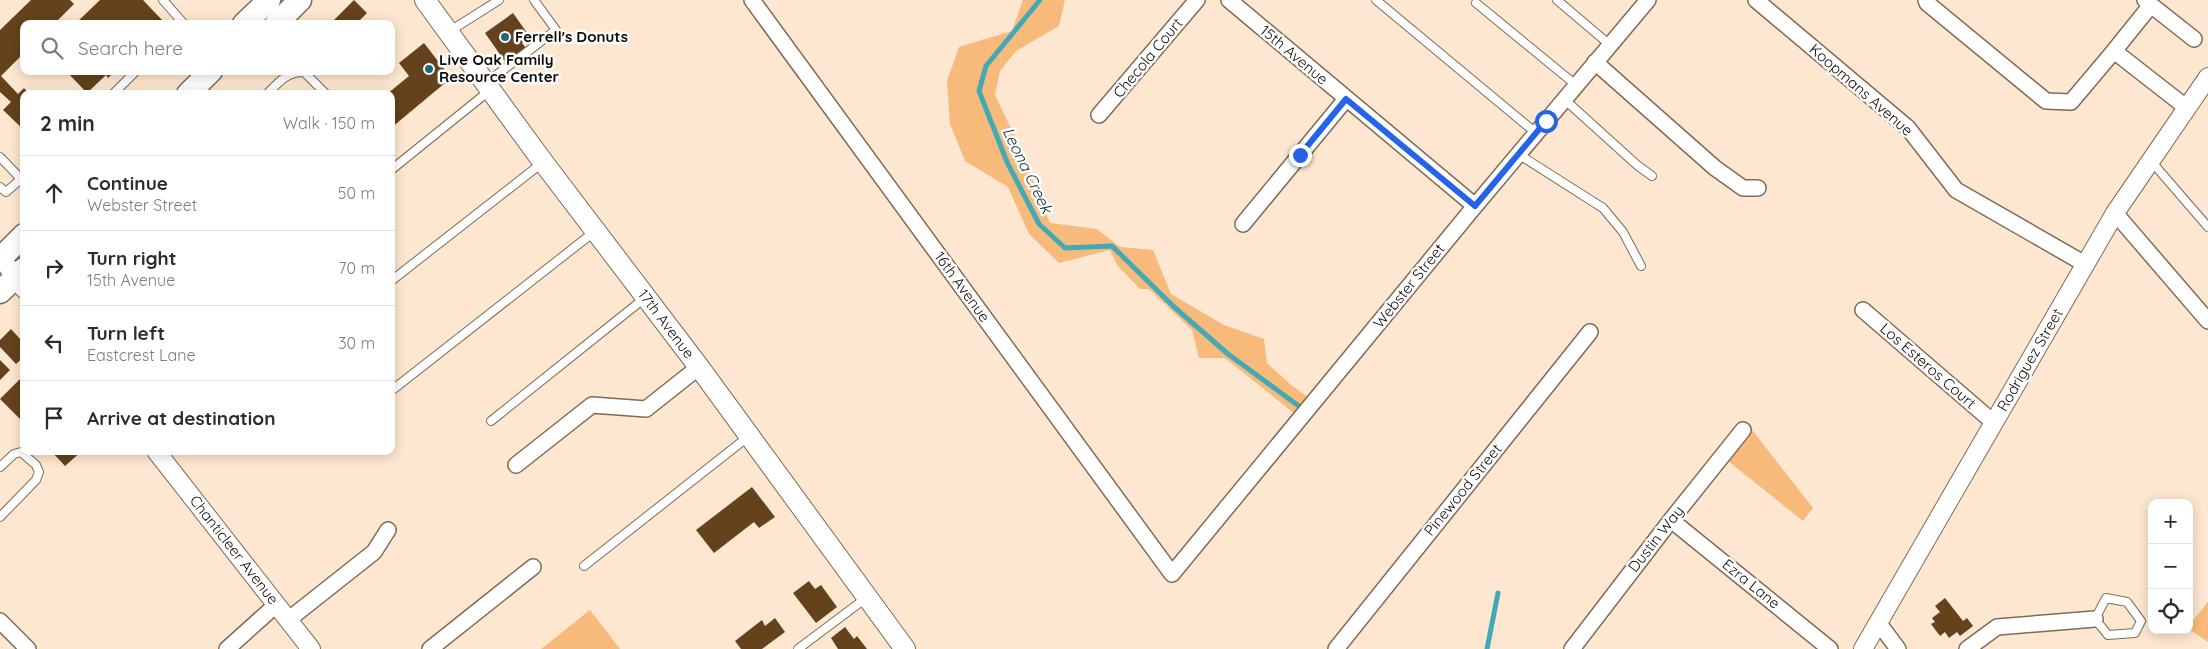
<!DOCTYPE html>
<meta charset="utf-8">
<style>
:root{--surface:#fff;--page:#f2f2f3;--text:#2b2b33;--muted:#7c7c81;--line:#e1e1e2}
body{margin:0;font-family:Quicksand,sans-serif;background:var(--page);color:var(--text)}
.controls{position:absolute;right:15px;bottom:15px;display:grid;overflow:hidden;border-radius:10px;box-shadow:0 2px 12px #0003}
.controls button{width:45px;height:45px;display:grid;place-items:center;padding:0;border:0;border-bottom:1px solid var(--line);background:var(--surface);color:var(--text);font:25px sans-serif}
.stop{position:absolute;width:15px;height:15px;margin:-11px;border:4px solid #2563eb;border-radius:50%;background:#fff}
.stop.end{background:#2563eb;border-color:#fff;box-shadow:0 1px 5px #0008}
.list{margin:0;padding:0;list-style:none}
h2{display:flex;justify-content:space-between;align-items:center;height:65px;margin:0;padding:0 20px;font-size:21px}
h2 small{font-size:16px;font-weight:400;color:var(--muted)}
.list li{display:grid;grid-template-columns:32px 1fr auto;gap:15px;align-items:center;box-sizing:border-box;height:75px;padding:0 20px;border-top:1px solid var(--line)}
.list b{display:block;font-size:19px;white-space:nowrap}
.list p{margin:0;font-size:16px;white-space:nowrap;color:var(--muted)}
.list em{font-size:16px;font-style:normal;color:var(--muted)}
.icon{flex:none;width:28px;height:28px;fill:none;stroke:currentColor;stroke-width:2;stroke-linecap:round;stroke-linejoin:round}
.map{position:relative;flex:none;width:2208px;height:649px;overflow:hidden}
.search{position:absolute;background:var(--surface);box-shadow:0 2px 12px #0003;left:20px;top:20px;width:375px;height:55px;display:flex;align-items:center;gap:12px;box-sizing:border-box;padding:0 18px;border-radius:10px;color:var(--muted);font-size:19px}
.panel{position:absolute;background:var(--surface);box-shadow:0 2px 12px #0003;left:20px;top:90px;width:375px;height:365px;border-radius:10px}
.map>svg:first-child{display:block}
</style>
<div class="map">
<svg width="2208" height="649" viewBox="0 0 2208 649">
<rect width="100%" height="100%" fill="#fee7d0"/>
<!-- green -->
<path fill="#f8ba7a" d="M1023 0H1065L1059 26 1016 51 1000 71 995 95 1015 137 1050 223 1097 229 1120 247 1153 250 1171 294 1224 325 1264 339 1267 363 1291 385 1308 397 1295 414 1225 358H1199L1192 330 1149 289H1140L1117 265 1110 250 1059 263 1029 234 1008 187 965 161 950 124 947 81 959 47 1012 31Z
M1749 426 1813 508 1803 521 1723 457Z
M2208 602V642L2189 629V625Z
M590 610 620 649H541Z"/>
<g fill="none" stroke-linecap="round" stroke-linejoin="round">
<!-- stream -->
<path stroke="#44a9b7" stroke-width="5" d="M1040 0 986 66 979 91 1007 162 1039 224 1065 248 1112 246 1173 306 1228 354 1300 407
M1487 649 1498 593"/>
</g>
<!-- building -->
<path fill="#64421c" d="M31 0H70L74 4 54 24H24V53L1 76 18 94 24 88 29 94H24V130L3 110 11 102 0 92V30Z
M100 0H143L162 20 158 24H75Z
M354 0 367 13 356 24H330Z
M513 13 530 37 522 43 526 48 506 63 485 33Z
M424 43 451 78 391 128V94H387L409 76 399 63Z
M66 71H115L108 78 106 75 87 93Z
M11 329 22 341 24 339V357L16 364 0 347V340Z
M0 360 10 370 0 380Z
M24 375V419L22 421 0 399Z
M51 451H82L65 466Z
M752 487 775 517 759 528 754 522 714 553 696 530Z
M809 581 815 589 821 585 837 607 816 623 793 593Z
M1945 598 1963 621 1967 618 1973 626 1960 636 1957 632 1949 638 1945 632 1940 636 1931 624 1935 622 1932 618 1940 612 1935 606Z
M775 618 785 632 762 649H741L735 641 762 620 765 626Z
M845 627 854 639 857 636 867 649H838L831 638Z"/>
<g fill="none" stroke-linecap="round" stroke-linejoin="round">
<defs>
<path id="service" d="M163 0 184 24
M1376 0 1536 133
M1557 0 1610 45
M1476 3 1576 85
M450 31 499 0
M487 82 556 30 534 0
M113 94 136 71
M267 94C279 82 286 72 304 72L326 94
M1564 99 1637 165 1652 176
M1518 154 1603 208 1623 232 1641 266
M0 157 21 179 6 192 0 187
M2151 161 2208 227
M391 170 489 91
M391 281 542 163
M391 391 594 232
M491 421 646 297
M0 467 14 454 21 452 36 465 39 472 36 480 0 517
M584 566 749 436
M2106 598 2127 602 2141 621 2135 633 2108 635 2095 619Z
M798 649 866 598"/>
<path id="minor" d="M752 0 1172 574 1475 206 1648 0
M1229 0 1475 206
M1756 0 1908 128 1956 190 2085 264
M1926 0 1927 3 2046 101 2071 102 2114 51
M2145 0 2151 5 2114 51 2187 108
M2151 5 2194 39
M1595 62 1715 168 1743 188H1758
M1099 115 1197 0
M2115 213 2208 321
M1243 224 1346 99
M1863 310 1993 422
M516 465 592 405 646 409 699 367
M1671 520 1830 649
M288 620 374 552 388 530
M0 621 28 649
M1878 622 1898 649
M227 649 276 605
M430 649 533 567
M1336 649 1590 332
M1572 649 1671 520 1743 430
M1967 649 1997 627 2095 619"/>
<path id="tertiary" d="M8 267 24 289
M156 451 311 649
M1863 649 2115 213 2208 77"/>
<path id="secondary" d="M425 0 543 162 699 367 905 649"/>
<path id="primary" d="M244 24 269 0
M276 24 300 0
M188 94 211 71
M0 259 24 235
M0 292 24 269"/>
</defs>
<!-- service casing -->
<use href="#service" stroke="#806b57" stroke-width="10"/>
<!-- minor casing -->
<use href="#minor" stroke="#806b57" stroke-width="18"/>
<!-- tertiary casing -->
<use href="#tertiary" stroke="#806b57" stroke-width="20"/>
<!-- secondary casing -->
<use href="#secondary" stroke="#806b57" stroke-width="22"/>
<!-- primary casing -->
<use href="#primary" stroke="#806b57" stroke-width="25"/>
<!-- service -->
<use href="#service" stroke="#fff" stroke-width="8"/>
<!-- minor -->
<use href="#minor" stroke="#fff" stroke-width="15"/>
<!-- tertiary -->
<use href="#tertiary" stroke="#fff" stroke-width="18"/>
<!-- secondary -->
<use href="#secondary" stroke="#fff" stroke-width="20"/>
<!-- primary -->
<use href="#primary" stroke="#fff" stroke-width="22"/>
</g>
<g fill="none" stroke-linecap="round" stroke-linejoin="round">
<!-- route -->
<path stroke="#2563eb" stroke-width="6" d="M1300 155 1346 99 1475 206 1546 121"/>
</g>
<!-- markers -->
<g fill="#1e6973" stroke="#fff" stroke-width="2">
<circle cx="505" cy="37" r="5"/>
<circle cx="429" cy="69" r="5"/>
</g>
<g text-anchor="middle" stroke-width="5" stroke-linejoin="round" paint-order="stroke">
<!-- poi labels -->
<g font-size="15" font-weight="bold" fill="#110a04" stroke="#fff" text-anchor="start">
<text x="515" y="42">Ferrell's Donuts</text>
<text x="439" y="65">Live Oak Family<tspan x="439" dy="17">Resource Center</tspan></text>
</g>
<!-- street labels -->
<g font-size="15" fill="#110a04" stroke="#fff">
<text transform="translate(1294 55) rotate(40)" y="5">15th Avenue</text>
<text transform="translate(1148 58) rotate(-50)" y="5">Checola Court</text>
<text transform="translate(1861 90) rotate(41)" y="5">Koopmans Avenue</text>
<text transform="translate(1409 286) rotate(-51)" y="5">Webster Street</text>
<text transform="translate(962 287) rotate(54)" y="5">16th Avenue</text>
<text transform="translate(666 324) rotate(53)" y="5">17th Avenue</text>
<text transform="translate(2030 360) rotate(-60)" y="5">Rodriguez Street</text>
<text transform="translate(1928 366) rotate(41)" y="5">Los Esteros Court</text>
<text transform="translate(1463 490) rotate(-51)" y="5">Pinewood Street</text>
<text transform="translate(1656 539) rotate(-52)" y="5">Dustin Way</text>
<text transform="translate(234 550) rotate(52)" y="5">Chanticleer Avenue</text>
<text transform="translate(1751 584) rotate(39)" y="5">Ezra Lane</text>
</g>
<!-- water labels -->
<g font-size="16" font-style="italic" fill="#162d31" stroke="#fff">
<text transform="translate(1028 170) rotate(64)" y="6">Leona Creek</text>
</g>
</g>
</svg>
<div class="controls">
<button>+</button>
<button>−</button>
<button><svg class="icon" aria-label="locate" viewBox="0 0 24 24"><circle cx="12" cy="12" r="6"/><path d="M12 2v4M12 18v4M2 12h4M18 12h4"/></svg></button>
</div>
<div class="stop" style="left:1546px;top:121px"></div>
<div class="stop end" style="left:1300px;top:155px"></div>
<div class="search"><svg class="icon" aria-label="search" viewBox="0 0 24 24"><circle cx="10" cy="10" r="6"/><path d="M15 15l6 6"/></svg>Search here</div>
<section class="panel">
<h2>2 min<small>Walk · 150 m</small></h2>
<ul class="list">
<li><svg class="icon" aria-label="ahead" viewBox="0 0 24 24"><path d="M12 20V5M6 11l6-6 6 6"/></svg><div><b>Continue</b><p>Webster Street</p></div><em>50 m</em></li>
<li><svg class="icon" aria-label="right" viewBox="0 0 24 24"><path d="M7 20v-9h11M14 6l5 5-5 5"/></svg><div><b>Turn right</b><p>15th Avenue</p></div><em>70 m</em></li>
<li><svg class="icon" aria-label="left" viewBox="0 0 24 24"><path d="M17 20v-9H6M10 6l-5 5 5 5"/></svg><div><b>Turn left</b><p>Eastcrest Lane</p></div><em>30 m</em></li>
<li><svg class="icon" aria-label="arrive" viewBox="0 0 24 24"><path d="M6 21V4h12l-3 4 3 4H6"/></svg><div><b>Arrive at destination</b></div></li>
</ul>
</section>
</div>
